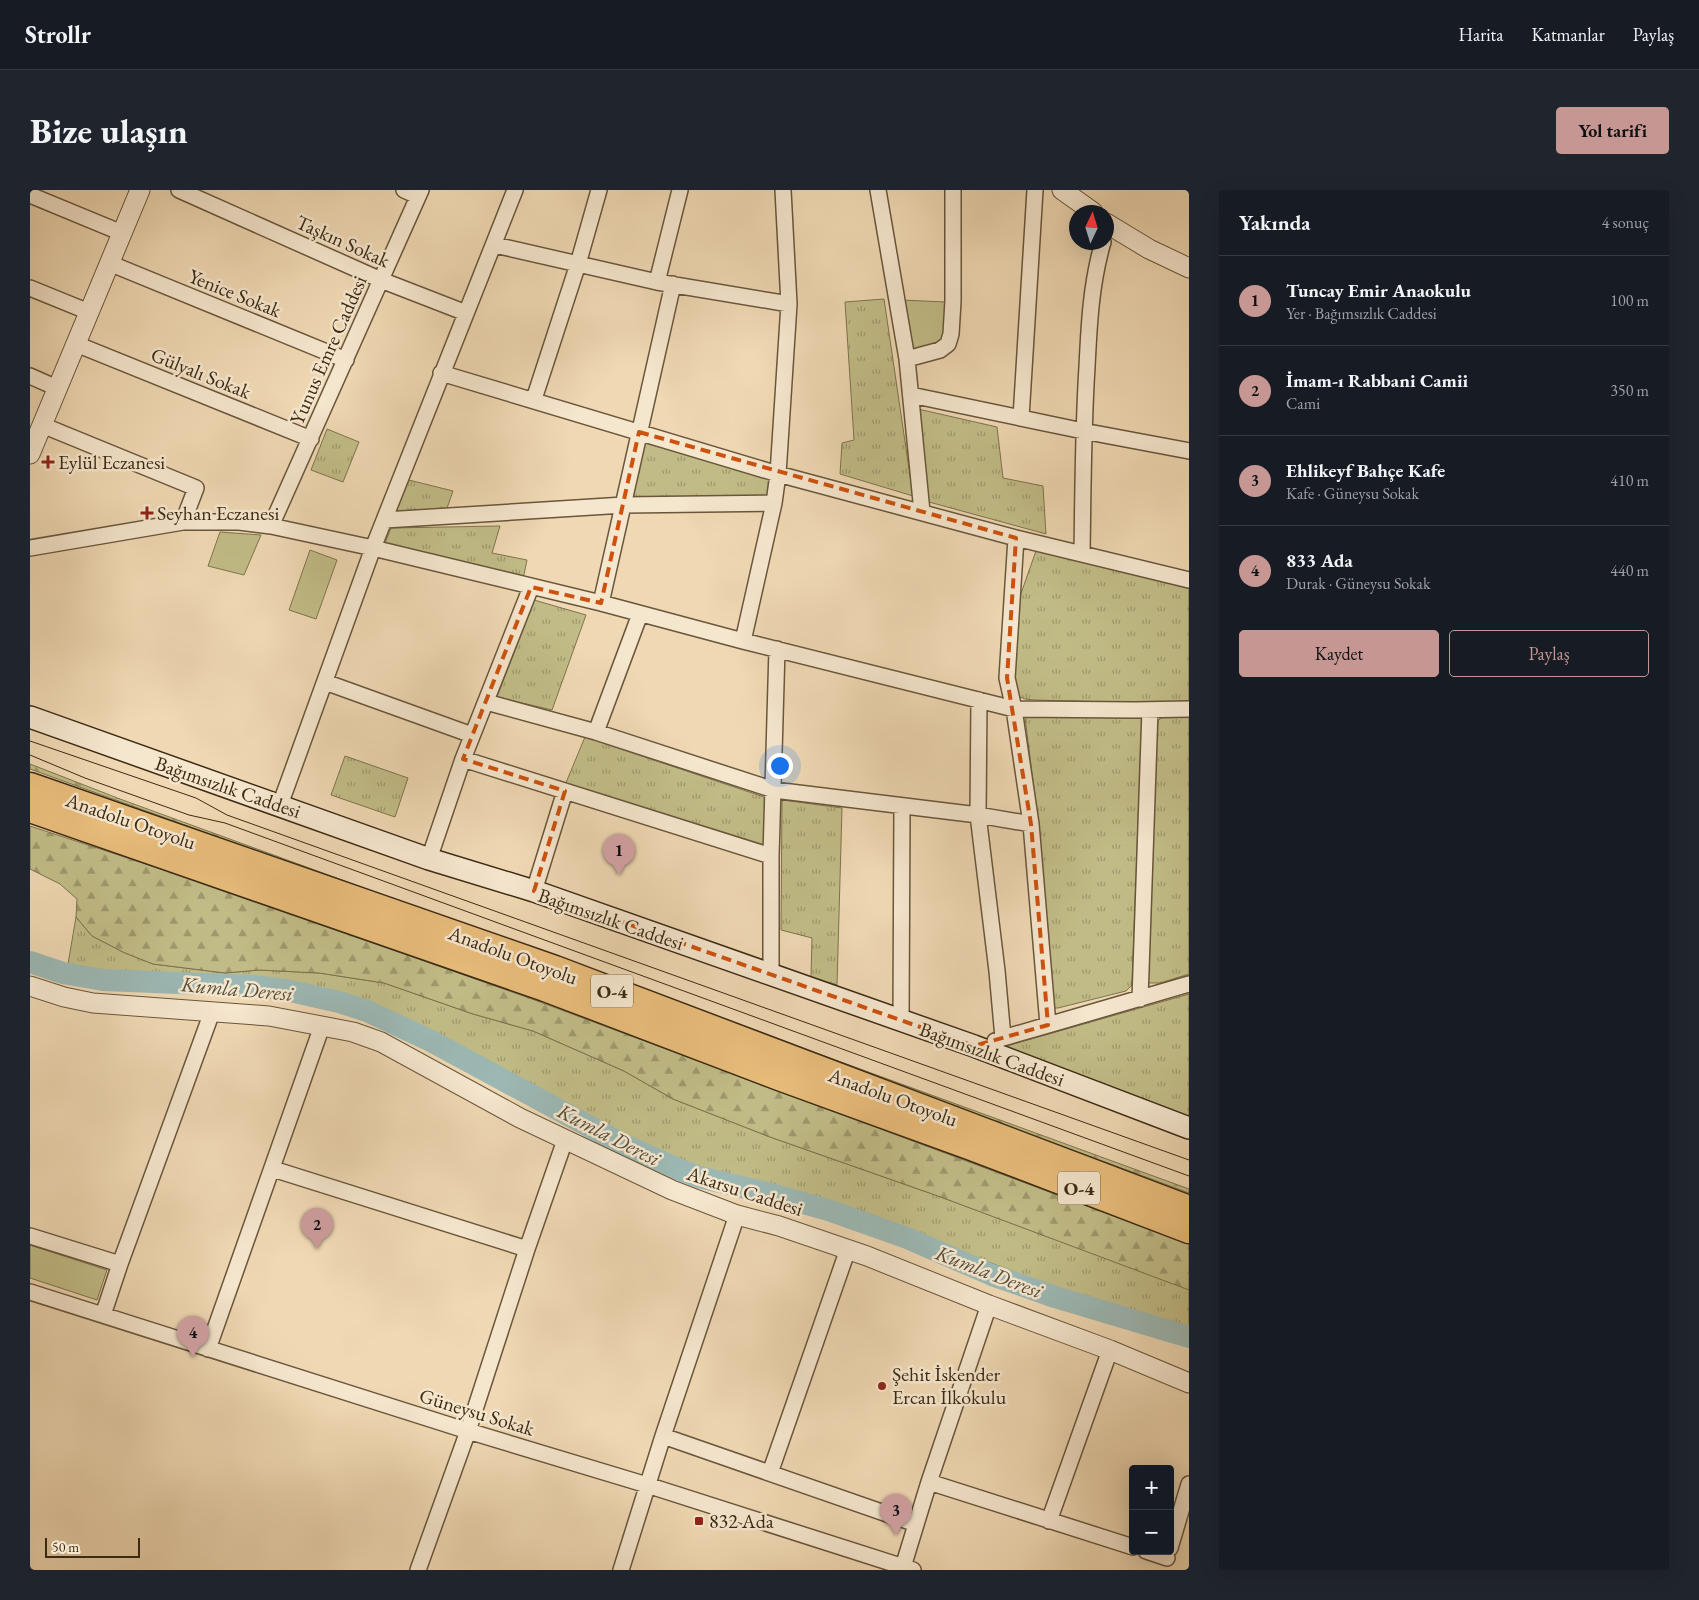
<!DOCTYPE html>
<html lang="tr">
<meta charset="utf-8">
<style>
:root{--surface:#171b24;--page:#20242c;--text:#f1f3f6;--muted:#9ea1a6;--line:#363941;--accent:#c59692}
body{margin:0;font-family:"EB Garamond",serif;background:var(--page);color:var(--text)}
.controls{position:absolute;right:15px;bottom:15px;display:grid;overflow:hidden;border-radius:5px;box-shadow:0 5px 20px #0002}
.controls button{width:45px;height:45px;display:grid;place-items:center;padding:0;border:0;border-bottom:1px solid var(--line);background:var(--surface);color:var(--text);font:25px sans-serif}
.compass{position:absolute;left:1039px;top:15px;width:45px;height:45px;border-radius:50%;background:var(--surface);box-shadow:0 5px 20px #0002;rotate:4deg}
.scale{position:absolute;left:15px;bottom:12px;width:95px;box-sizing:border-box;padding-left:5px;border:2px solid #3c2a13;border-top:0;font-size:14px;line-height:18px;white-space:nowrap;color:#3c2a13;-webkit-text-stroke:4px #f5e6ce;paint-order:stroke}
.you{position:absolute;left:749px;top:575px;width:18px;height:18px;margin:-12px;border:4px solid #fff;border-radius:50%;background:#1a73e8;box-shadow:0 0 0 8px #1a73e833}
.badge{display:grid;place-items:center;width:32px;height:32px;border-radius:50%;background:var(--accent);color:#111;font-size:16px;font-weight:700}
.pin{position:absolute;translate:-50% -41px;filter:drop-shadow(0 1px 2px #0008)}
.pin::after{content:'';position:absolute;top:26px;width:18px;height:15px;background:inherit;clip-path:polygon(0 0,100% 0,50% 100%)}
.list{margin:0;padding:0;list-style:none}
h2{display:flex;justify-content:space-between;align-items:center;height:65px;margin:0;padding:0 20px;font-size:21px}
h2 small{font-size:16px;font-weight:400;color:var(--muted)}
.list li{display:grid;grid-template-columns:32px 1fr auto;gap:15px;align-items:center;box-sizing:border-box;height:90px;padding:0 20px;border-top:1px solid var(--line)}
.list b{display:block;font-size:19px;white-space:nowrap}
.list p{margin:0;font-size:16px;white-space:nowrap;color:var(--muted)}
.list em{font-size:16px;font-style:normal;color:var(--muted)}
.actions{display:flex;gap:10px;padding:15px 20px}
.actions a{flex:1;padding:11px 0;border:1px solid var(--accent);border-radius:5px;text-align:center;font-size:18px;color:var(--accent)}
.actions .main{background:var(--accent);color:#111}
.map{position:relative;flex:none;width:1159px;height:1380px;overflow:hidden;border-radius:5px}
header{display:flex;align-items:center;gap:30px;box-sizing:border-box;height:70px;padding:0 25px;background:var(--surface);border-bottom:1px solid var(--line)}
header strong{font-size:24px}
nav{display:flex;gap:28px;margin-inline-start:auto;font-size:18px}
.intro{display:flex;align-items:center;justify-content:space-between;box-sizing:border-box;height:120px;padding:0 30px}
h1{margin:0;font-size:35px}
.button{padding:12px 22px;border-radius:5px;background:var(--accent);color:#111;font-size:18px;font-weight:700}
main{display:flex;gap:30px;padding:0 30px}
aside{flex:1;background:var(--surface);border-radius:5px;box-shadow:0 5px 20px #0002}
.map>svg:first-child{display:block}
</style>
<header>
<strong>Strollr</strong>
<nav><a>Harita</a><a>Katmanlar</a><a>Paylaş</a></nav>
</header>
<div class="intro"><h1>Bize ulaşın</h1><a class="button">Yol tarifi</a></div>
<main>
<div class="map">
<svg width="1159" height="1380" viewBox="0 0 1159 1380">
<defs>
<pattern id="grass-tufts" width="24" height="20" patternUnits="userSpaceOnUse" patternTransform="scale(1.25)"><rect width="24" height="20" fill="#c1bc87"/><path d="M3 7l-1-3M5 7V3M7 7l1-3M15 17l-1-3M17 17v-4M19 17l1-3" fill="none" stroke="#9e996d"/></pattern>
<pattern id="forest-firs" width="22" height="20" patternUnits="userSpaceOnUse" patternTransform="scale(1.25)"><rect width="22" height="20" fill="#c1bc87"/><path d="M5 1l3.5 6h-7zM16 11l3.5 6h-7z" fill="#9e996d"/></pattern>
</defs>
<rect width="100%" height="100%" fill="#efd8b3"/>
<filter id="stains"><feTurbulence type="fractalNoise" baseFrequency=".004" numOctaves="4"/><feColorMatrix values="0 0 0 0 .2 0 0 0 0 .09 0 0 0 0 .02 0 0 0 .5 -.17"/></filter>
<radialGradient id="worn" r=".72"><stop offset=".6" stop-color="#630" stop-opacity="0"/><stop offset="1" stop-color="#630" stop-opacity=".3"/></radialGradient>
<!-- grass -->
<path fill="url(#grass-tufts)" stroke="#7e734d" d="M854 109 883 306 810 284 812 253 824 250 815 112Z
M888 219 967 237 973 288 1013 296 1016 344 899 312Z
M297 239 329 252 313 292 281 280Z
M615 253 742 288 738 308 602 310Z
M379 290 423 301 416 321 365 323Z
M470 336 462 363 497 370 493 389 355 353 361 338Z
M1007 358 1159 398V511L1119 513 1004 510 995 509 986 505 985 478 988 412Z
M504 410 556 425 522 520 467 507Z
M1037 525 1112 526 1102 795 1096 801 1028 818H1022L1010 649 995 527Z
M1132 527H1159V784L1130 793H1118L1127 543 1128 531Z
M555 547 737 608 735 660 535 595Z
M315 566 378 588 365 627 301 605Z
M752 610 812 618 807 795 781 787 782 748 751 740Z
M46 727 62 746 95 763 123 774 195 783 229 780 289 783 354 793 443 824 503 841 594 881 643 909 740 947 908 1006 1159 1099V1139L1149 1134C1052 1114 963 1071 870 1039 821 1022 772 1005 723 992 695 985 669 980 642 971L349 818 310 804 240 790 66 781 38 774Z
M1159 804V927L973 857Z"/>
<!-- forest -->
<path fill="url(#forest-firs)" stroke="#7e734d" d="M0 574 90 609 1159 999V1003L426 733 0 579Z
M0 636 171 692 502 809 1159 1054V1100L908 1006 740 947 643 909 594 881 503 841 443 824 354 793 289 783 229 780 195 783 123 774 95 763 62 746 46 727 47 709 30 694 0 679Z"/>
<!-- green -->
<path fill="#c1bc87" stroke="#7e734d" d="M871 110 916 112 915 145 909 155 883 161Z
M190 342 231 345 214 385 178 376Z
M280 360 307 370 286 429 259 420Z
M0 1055 77 1080 67 1110 0 1088Z"/>
<g fill="none" stroke-linecap="round" stroke-linejoin="round">
<!-- river -->
<path stroke="#9cb8b4" stroke-width="22" d="M0 772 33 783 73 790 224 796 256 800 309 812 337 821 401 851 590 953 648 979 669 987 741 1004 798 1020 877 1048 962 1085 1025 1107 1159 1147"/>
<defs>
<path id="minor" d="M149 0 351 90 436 123
M374 0 388 6
M848 0 877 169 892 322
M0 5 92 43
M465 55 627 92 759 114
M79 73 316 170
M627 92 650 0
M0 98 59 122
M46 154 281 249
M877 169 910 160 918 154 921 144 923 111V0
M411 183 748 284 986 348 1159 390
M0 186 27 198
M881 205 1053 241 1159 261
M504 209 548 74 569 0
M991 228 1005 0
M12 235 166 298 153 332
M355 330 594 315 744 313
M241 336 391 0
M0 358 153 332H209L241 336 343 358 571 413 713 451 984 519 1105 520 1159 519
M1052 363C1053 301 1053 239 1057 177 1059 135 1061 93 1073 52
M571 413 643 94
M713 451 744 313 748 284 759 114 753 0
M295 492 442 545
M949 510 948 625 967 781 973 848 965 851
M456 512 566 542 744 600 948 625 1001 634
M566 542 610 424
M433 569 741 666
M250 615 343 358 485 0
M399 669 433 569 501 397
M504 701 535 601
M741 784V666L747 459
M1110 809 1120 520
M871 831 872 616
M1018 835 1159 794
M973 848 1018 835 1001 634 984 519 977 488 986 348
M243 979 497 1059
M0 1046 90 1074
M0 1102 438 1241 617 1295 883 1380
M959 1115 899 1292 1103 1357
M73 1125 90 1074 182 822
M178 1159 292 836
M633 1246 886 1334
M740 1283 818 1059
M1019 1331 1080 1160
M1140 1358 1159 1294
M1116 1361 1137 1368
M873 1377 899 1292
M388 1380 438 1241 497 1059 535 950
M591 1380 633 1246 707 1025"/>
<path id="tertiary" d="M1032 0 1063 22
M1076 33 1119 59 1159 78
M0 264 110 0
M0 796 34 807 63 813 239 826 323 842 351 852 490 928 642 1000 707 1025 749 1036 837 1066 959 1115 1080 1160 1159 1193"/>
<path id="secondary" d="M0 527 399 669 504 701 944 856 1159 938"/>
<path id="motorway" d="M0 596 525 779 1159 1019
M0 619 515 798 749 887 939 956 1159 1040"/>
</defs>
<!-- minor casing -->
<use href="#minor" stroke="#69563b" stroke-width="18"/>
<!-- tertiary casing -->
<use href="#tertiary" stroke="#69563b" stroke-width="21"/>
<!-- secondary casing -->
<use href="#secondary" stroke="#3c2a13" stroke-width="24"/>
<!-- motorway casing -->
<use href="#motorway" stroke="#3c2a13" stroke-width="29"/>
<!-- minor -->
<use href="#minor" stroke="#f5e6ce" stroke-width="15"/>
<!-- tertiary -->
<use href="#tertiary" stroke="#f5e6ce" stroke-width="19"/>
<!-- secondary -->
<use href="#secondary" stroke="#f5e6ce" stroke-width="21"/>
<!-- motorway -->
<use href="#motorway" stroke="#e8bc7a" stroke-width="26"/>
<!-- tram -->
<path stroke="#3c2a13" stroke-width="1" d="M0 551 166 608 197 625 1159 970
M0 565 55 588 159 625 195 633 1159 986"/>
</g>
<!-- marked area -->
<path fill="none" stroke="#ce520d" stroke-width="4" stroke-dasharray="10 6" stroke-linejoin="round" d="M609 242 986 348 977 488 1001 634 1018 835 944 856 504 701 535 601 433 569 501 397 571 413Z"/>
<!-- markers -->
<g fill="#8f2418" stroke="#f5e6ce" stroke-width="2">
<path d="M15.5 264.5h5v5h5v5h-5v5h-5v-5h-5v-5h5z"/>
<path d="M114.5 315.5h5v5h5v5h-5v5h-5v-5h-5v-5h5z"/>
<circle cx="852" cy="1196" r="5"/>
<rect x="664" y="1326" width="10" height="10" rx="2.5"/>
</g>
<g text-anchor="middle" stroke-width="5" stroke-linejoin="round" paint-order="stroke">
<!-- shield labels -->
<g fill="#f5e6ce" stroke="#74624b" stroke-width="1">
<rect x="561" y="784.5" width="42" height="33" rx="4"/>
<rect x="1028" y="981.5" width="42" height="33" rx="4"/>
</g>
<g font-size="19" font-weight="bold" fill="#3c2a13">
<text x="582" y="808">O-4</text>
<text x="1049" y="1005">O-4</text>
</g>
<!-- street labels -->
<g font-size="20" fill="#3c2a13" stroke="#f5e6ce">
<text transform="translate(313 51) rotate(24)" y="7">Taşkın Sokak</text>
<text transform="translate(205 103) rotate(22)" y="7">Yenice Sokak</text>
<text transform="translate(298 160) rotate(-66)" y="7">Yunus Emre Caddesi</text>
<text transform="translate(171 183) rotate(22)" y="7">Gülyalı Sokak</text>
<text transform="translate(198 597) rotate(19)" y="7">Bağımsızlık Caddesi</text>
<text transform="translate(101 631) rotate(19)" y="7">Anadolu Otoyolu</text>
<text transform="translate(581 729) rotate(19)" y="7">Bağımsızlık Caddesi</text>
<text transform="translate(483 765) rotate(20)" y="7">Anadolu Otoyolu</text>
<text transform="translate(962 864) rotate(20)" y="7">Bağımsızlık Caddesi</text>
<text transform="translate(863 907) rotate(20)" y="7">Anadolu Otoyolu</text>
<text transform="translate(715 1001) rotate(18)" y="7">Akarsu Caddesi</text>
<text transform="translate(447 1222) rotate(17)" y="7">Güneysu Sokak</text>
</g>
<!-- poi labels -->
<g font-size="20" fill="#3c2a13" stroke="#f5e6ce" text-anchor="start">
<text x="28" y="279">Eylül Eczanesi</text>
<text x="127" y="330">Seyhan Eczanesi</text>
<text x="862" y="1191">Şehit İskender<tspan x="862" dy="23">Ercan İlkokulu</tspan></text>
<text x="679" y="1338">832 Ada</text>
</g>
<!-- water labels -->
<g font-size="21" font-style="italic" fill="#544e3b" stroke="#f5e6ce">
<text transform="translate(207 799) rotate(5)" y="7">Kumla Deresi</text>
<text transform="translate(579 945) rotate(27)" y="7">Kumla Deresi</text>
<text transform="translate(959 1082) rotate(21)" y="7">Kumla Deresi</text>
</g>
</g>
<rect width="100%" height="100%" filter="url(#stains)"/>
<rect width="100%" height="100%" fill="url(#worn)"/>
</svg>
<div class="controls">
<button>+</button>
<button>−</button>
</div>
<svg class="compass" viewBox="-18 -18 36 36"><path d="M0-13l5 13h-10z" fill="#e53935"/><path d="M0 13l5-13h-10z" fill="#9ea1a6"/></svg>
<div class="scale">50 m</div>
<div class="you"></div>
<div class="pin badge" style="left:589px;top:685px">1</div>
<div class="pin badge" style="left:287px;top:1059px">2</div>
<div class="pin badge" style="left:866px;top:1345px">3</div>
<div class="pin badge" style="left:163px;top:1167px">4</div>
</div>
<aside>
<h2>Yakında<small>4 sonuç</small></h2>
<ul class="list">
<li><span class="badge">1</span><div><b>Tuncay Emir Anaokulu</b><p>Yer · Bağımsızlık Caddesi</p></div><em>100 m</em></li>
<li><span class="badge">2</span><div><b>İmam-ı Rabbani Camii</b><p>Cami</p></div><em>350 m</em></li>
<li><span class="badge">3</span><div><b>Ehlikeyf Bahçe Kafe</b><p>Kafe · Güneysu Sokak</p></div><em>410 m</em></li>
<li><span class="badge">4</span><div><b>833 Ada</b><p>Durak · Güneysu Sokak</p></div><em>440 m</em></li>
</ul>
<div class="actions"><a class="main">Kaydet</a><a>Paylaş</a></div>
</aside>
</main>
